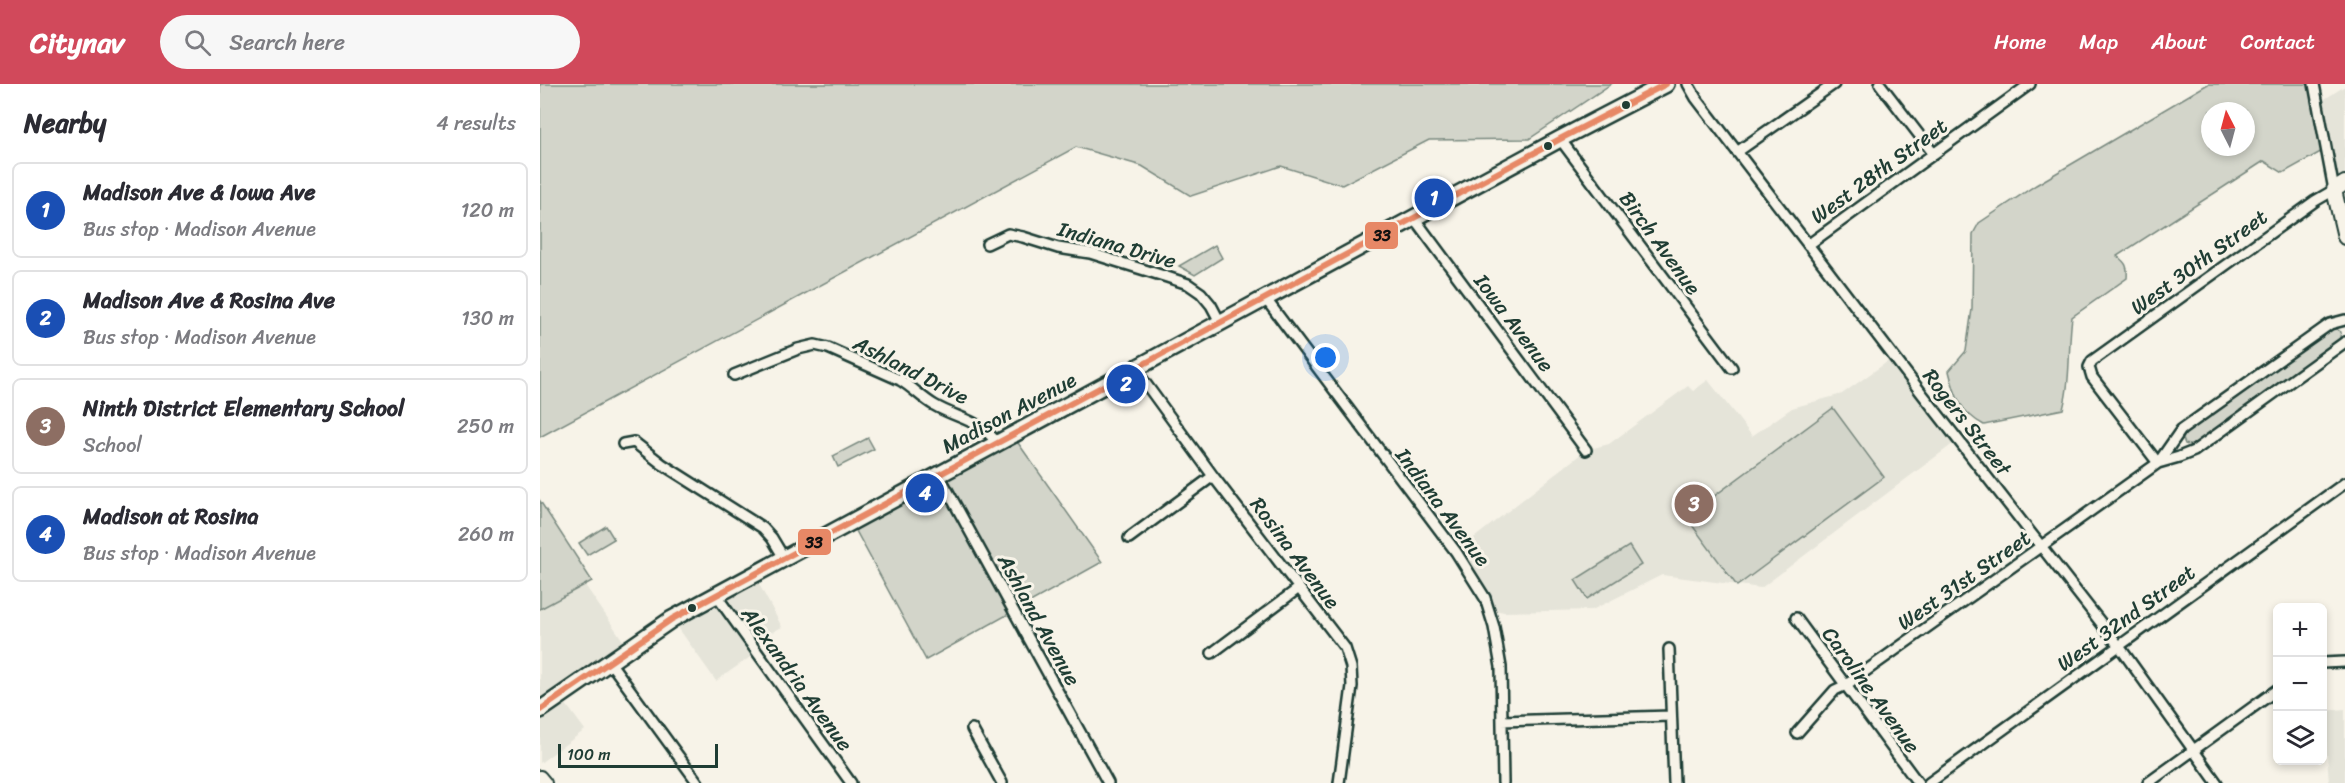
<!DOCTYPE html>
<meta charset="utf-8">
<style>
:root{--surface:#fff;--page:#f7f7f7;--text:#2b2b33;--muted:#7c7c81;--line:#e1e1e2;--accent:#d1495b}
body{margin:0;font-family:Sriracha,sans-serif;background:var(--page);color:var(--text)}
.controls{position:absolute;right:18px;bottom:18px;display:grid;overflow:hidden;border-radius:9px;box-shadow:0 3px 9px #0003}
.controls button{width:54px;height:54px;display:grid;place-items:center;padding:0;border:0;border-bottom:2px solid var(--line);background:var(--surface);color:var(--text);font:30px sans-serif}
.compass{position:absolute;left:1661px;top:18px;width:54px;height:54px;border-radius:50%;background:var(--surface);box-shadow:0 3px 9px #0003;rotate:354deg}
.scale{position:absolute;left:18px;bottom:15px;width:160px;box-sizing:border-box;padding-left:6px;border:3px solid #1f3d34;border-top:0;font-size:16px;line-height:21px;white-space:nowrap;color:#1f3d34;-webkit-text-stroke:4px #f7f3e8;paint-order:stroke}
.you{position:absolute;left:786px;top:274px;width:21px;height:21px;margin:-15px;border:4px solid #fff;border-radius:50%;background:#1a73e8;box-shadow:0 0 0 9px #1a73e833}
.badge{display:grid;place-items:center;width:39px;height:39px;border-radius:50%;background:var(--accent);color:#fff;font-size:20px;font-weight:700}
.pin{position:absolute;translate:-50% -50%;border:3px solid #fff;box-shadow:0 2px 6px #0006}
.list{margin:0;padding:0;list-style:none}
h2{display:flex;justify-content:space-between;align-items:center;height:78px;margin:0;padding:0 24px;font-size:26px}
h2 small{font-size:20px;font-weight:400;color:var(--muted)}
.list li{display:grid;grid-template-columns:39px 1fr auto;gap:18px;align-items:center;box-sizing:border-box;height:96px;margin:0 12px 12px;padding:0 12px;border:2px solid var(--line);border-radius:9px}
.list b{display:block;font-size:22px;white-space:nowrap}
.list p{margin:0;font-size:20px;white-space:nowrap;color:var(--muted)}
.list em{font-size:20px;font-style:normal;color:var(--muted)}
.icon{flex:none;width:33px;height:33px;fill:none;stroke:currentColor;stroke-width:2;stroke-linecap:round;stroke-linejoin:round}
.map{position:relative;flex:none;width:1805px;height:699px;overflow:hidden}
header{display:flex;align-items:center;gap:36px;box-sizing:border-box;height:84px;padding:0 30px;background:var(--accent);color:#fff}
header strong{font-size:28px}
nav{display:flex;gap:33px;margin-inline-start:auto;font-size:21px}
.search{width:420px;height:54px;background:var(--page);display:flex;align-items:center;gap:15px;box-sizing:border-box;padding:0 21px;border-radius:33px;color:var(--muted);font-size:22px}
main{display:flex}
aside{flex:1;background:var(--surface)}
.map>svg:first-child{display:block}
</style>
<header>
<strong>Citynav</strong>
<div class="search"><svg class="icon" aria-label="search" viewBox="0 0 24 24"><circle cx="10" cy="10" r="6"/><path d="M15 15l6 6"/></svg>Search here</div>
<nav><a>Home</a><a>Map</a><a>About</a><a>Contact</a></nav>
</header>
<main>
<aside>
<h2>Nearby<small>4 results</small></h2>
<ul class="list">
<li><span class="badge" style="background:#1a4fb4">1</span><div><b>Madison Ave &amp; Iowa Ave</b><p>Bus stop · Madison Avenue</p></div><em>120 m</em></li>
<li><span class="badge" style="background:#1a4fb4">2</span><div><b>Madison Ave &amp; Rosina Ave</b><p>Bus stop · Madison Avenue</p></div><em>130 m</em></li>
<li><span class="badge" style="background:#8d6e63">3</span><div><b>Ninth District Elementary School</b><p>School</p></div><em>250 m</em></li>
<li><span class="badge" style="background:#1a4fb4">4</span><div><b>Madison at Rosina</b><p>Bus stop · Madison Avenue</p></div><em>260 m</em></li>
</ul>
</aside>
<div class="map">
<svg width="1805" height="699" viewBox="0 0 1805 699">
<rect width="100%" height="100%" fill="#f7f3e8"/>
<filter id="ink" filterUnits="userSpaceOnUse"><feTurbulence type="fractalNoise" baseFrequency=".0167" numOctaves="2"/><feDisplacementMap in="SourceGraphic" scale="12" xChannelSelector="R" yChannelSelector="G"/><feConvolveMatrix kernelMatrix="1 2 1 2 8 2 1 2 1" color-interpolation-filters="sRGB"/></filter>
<g filter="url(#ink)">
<!-- built -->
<path fill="#e5e4d9" d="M1805 2V99L1794 106 1777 20Z
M1354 273 1418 356 1221 504 1122 491 1052 526 964 528 950 525 916 468 1046 366 1069 360 1148 302 1153 307 1168 296 1212 352 1252 324 1302 310Z
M214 491 242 543 210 560 216 569 176 597 132 535Z
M45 501 88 564 20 612 45 646 0 679V525Z
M1805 625V699H1789L1784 627Z"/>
<!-- green -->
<path fill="#d3d5ca" stroke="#79897f" stroke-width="1.5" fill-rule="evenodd" d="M0 0H1071L989 55 889 56 802 101 741 82 651 112 602 82 536 63 0 353Z
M1668 0H1774L1786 65 1743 89 1724 77 1577 172C1586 179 1588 182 1587 194L1532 233C1528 264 1531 295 1523 325L1444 341C1420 328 1415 312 1409 287L1426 267 1432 225 1433 150 1439 139 1496 101ZM1670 27H1706V63H1670Z
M675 161 682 174 655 191 639 182Z
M1795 244 1801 248 1799 258 1657 359 1653 362 1645 360 1643 355 1646 348 1788 246Z
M1293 324 1344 393 1197 502 1146 433Z
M328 354 334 365 298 383 293 372Z
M476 356 562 478 386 576 315 445Z
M0 417 52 497 0 525Z
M66 442 74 455 47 471 39 459Z
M1089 462 1101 481 1047 515 1035 496Z"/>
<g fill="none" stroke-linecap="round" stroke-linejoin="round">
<defs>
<path id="minor" d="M1148 0 1156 14 1383 311 1579 562 1677 699
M1340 0 1393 69
M1020 55 1192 284
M1197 68 1294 0
M874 134 1046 366
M447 160 468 150 483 153 518 164 550 169 627 193 648 200 661 209 671 221 680 238
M1268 161 1490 0
M725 214 916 468 945 514 954 543 961 583 963 699
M595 285 673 392 805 564 811 583 812 602 799 699
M194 291 258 265 275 261 288 264 360 296C372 303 382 314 394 321 418 335 439 335 457 359
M83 360 94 358 122 380 223 444 232 454 244 474
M1618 379 1552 293 1549 283 1552 277 1775 117 1794 106 1774 0
M1618 379 1641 346 1790 240 1805 236
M399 391 568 699
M589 454 673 392
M176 511 311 699
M1256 534 1378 699
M1129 565 1134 699
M672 569 759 504
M69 577 158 699
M1782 579 1805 578
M962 637 1131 632
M432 645 462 699
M1257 649 1295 606 1306 601 1618 379 1639 373 1654 367 1805 258
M1389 699 1805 399
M1608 699 1738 605"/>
<path id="tertiary" d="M0 693 5 699"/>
<path id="secondary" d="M1805 99 1794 106 1805 153"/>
<path id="primary" d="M0 626 132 535 1020 55 1126 0"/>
</defs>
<!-- minor casing -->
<use href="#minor" stroke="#1f3d34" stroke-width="14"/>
<!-- tertiary casing -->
<use href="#tertiary" stroke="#1f3d34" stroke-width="16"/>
<!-- secondary casing -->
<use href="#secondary" stroke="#1f3d34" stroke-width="18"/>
<!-- primary casing -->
<use href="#primary" stroke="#1f3d34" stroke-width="20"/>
<!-- minor -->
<use href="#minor" stroke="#f7f3e8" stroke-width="9"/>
<!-- tertiary -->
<use href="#tertiary" stroke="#f7f3e8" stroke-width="12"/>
<!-- secondary -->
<use href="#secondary" stroke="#f7f3e8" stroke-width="14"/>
<!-- primary -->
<use href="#primary" stroke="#f7f3e8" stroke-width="15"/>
<defs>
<path id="bus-1" d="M0 626 132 535 1020 55 1126 0"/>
</defs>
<!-- bus-1 casing -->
<use href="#bus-1" stroke="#f7f3e8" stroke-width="10"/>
<!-- bus-1 -->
<use href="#bus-1" stroke="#e78866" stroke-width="6"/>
</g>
</g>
<!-- markers -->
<g fill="#1f3d34" stroke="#f7f3e8" stroke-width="2">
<circle cx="1086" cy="21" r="5"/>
<circle cx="1008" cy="62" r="5"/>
<circle cx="152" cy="524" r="5"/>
</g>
<g text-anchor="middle" stroke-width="6" stroke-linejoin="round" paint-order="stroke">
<!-- street labels -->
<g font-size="21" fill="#1f3d34" stroke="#f7f3e8">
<text transform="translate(1339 87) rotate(-36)" y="7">West 28th Street</text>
<text transform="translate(1120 159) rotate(54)" y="7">Birch Avenue</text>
<text transform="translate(577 161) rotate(16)" y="7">Indiana Drive</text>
<text transform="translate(1659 178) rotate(-36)" y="7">West 30th Street</text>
<text transform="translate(974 239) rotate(53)" y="7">Iowa Avenue</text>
<text transform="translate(371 286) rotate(27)" y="7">Ashland Drive</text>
<text transform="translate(469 329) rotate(-28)" y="7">Madison Avenue</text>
<text transform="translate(1427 338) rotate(52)" y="7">Rogers Street</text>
<text transform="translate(903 423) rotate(53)" y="7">Indiana Avenue</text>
<text transform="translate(755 469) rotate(53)" y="7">Rosina Avenue</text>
<text transform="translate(1424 496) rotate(-35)" y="7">West 31st Street</text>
<text transform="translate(1586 534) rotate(-36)" y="7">West 32nd Street</text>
<text transform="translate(499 536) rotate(61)" y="7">Ashland Avenue</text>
<text transform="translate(257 595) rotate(54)" y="7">Alexandria Avenue</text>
<text transform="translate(1331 606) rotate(54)" y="7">Caroline Avenue</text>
</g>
</g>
<g stroke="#f7f3e8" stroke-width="2">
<rect x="824" y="137" width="35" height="29" rx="6" fill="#e78866"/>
<rect x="257" y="444" width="35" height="28" rx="6" fill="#e78866"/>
</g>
<g font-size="16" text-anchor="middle" font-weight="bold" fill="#111">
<text x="842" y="157">33</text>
<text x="274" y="464">33</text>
</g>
</svg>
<div class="controls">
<button>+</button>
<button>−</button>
<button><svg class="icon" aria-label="layers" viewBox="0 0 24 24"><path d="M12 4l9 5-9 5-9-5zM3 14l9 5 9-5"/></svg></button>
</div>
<svg class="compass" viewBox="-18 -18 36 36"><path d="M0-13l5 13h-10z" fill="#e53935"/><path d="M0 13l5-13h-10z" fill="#7c7c81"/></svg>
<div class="scale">100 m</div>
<div class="you"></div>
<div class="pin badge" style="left:894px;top:114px;background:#1a4fb4">1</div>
<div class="pin badge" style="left:586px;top:300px;background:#1a4fb4">2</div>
<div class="pin badge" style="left:1154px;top:420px;background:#8d6e63">3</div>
<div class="pin badge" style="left:385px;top:409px;background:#1a4fb4">4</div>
</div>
</main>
